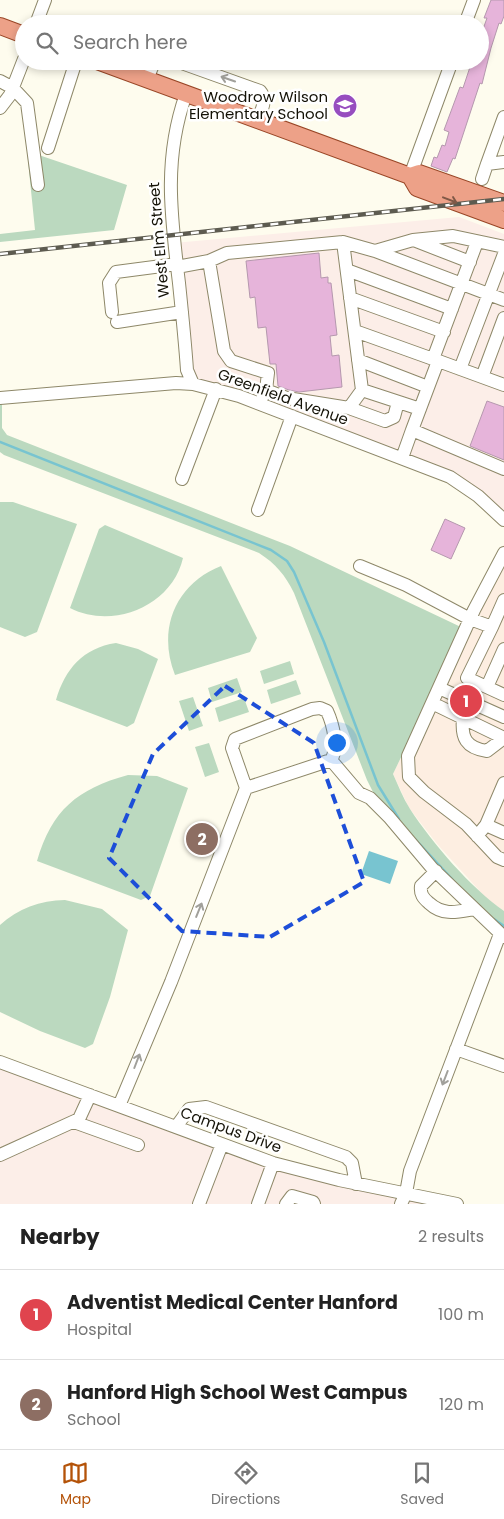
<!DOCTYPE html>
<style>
:root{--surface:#fff;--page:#f6f6f6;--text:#222;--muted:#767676;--line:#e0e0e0;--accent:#b45309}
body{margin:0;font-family:Poppins,sans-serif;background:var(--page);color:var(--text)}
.you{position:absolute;left:336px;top:742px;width:18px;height:18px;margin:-12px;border:4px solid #fff;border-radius:50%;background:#1a73e8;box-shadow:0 0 0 8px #1a73e833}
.badge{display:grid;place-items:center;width:32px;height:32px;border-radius:50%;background:var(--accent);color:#fff;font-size:16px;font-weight:700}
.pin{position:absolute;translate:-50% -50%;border:2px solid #fff;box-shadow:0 1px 5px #0006}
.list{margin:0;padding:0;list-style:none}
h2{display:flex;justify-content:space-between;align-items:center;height:65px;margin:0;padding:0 20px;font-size:21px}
h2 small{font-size:16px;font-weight:400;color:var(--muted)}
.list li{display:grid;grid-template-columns:32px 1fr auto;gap:15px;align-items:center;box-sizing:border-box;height:90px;padding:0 20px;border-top:1px solid var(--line)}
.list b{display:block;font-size:19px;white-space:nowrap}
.list p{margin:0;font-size:16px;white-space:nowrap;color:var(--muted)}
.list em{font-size:16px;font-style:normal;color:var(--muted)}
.icon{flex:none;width:28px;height:28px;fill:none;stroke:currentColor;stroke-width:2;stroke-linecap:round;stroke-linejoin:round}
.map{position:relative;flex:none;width:504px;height:1204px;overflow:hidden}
.search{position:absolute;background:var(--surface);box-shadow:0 2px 8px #0003;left:15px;right:15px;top:15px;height:55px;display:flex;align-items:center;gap:12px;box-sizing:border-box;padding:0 18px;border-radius:28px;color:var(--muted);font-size:19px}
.sheet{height:245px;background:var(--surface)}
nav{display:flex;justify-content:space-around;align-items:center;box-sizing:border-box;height:70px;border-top:1px solid var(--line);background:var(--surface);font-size:14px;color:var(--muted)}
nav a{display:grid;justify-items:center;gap:2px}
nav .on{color:var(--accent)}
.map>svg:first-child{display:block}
</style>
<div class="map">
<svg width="504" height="1204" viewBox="0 0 504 1204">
<rect width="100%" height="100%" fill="#fefcee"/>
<!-- commercial -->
<path fill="#fceee8" d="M459 217 504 234V520L464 485 193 384 174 243Z
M0 1062 273 1163 457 1204H0Z"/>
<!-- medical -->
<path fill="#fdeee1" d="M504 544V911L487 899 438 845 409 808 393 774Z"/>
<!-- green -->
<path fill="#bbd9bf" d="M27 151 127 185 114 230 0 242V234L35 230Z
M0 398H2V428L7 435 290 546 463 628 393 774C398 785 403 798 410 809 433 844 470 887 504 911V943L452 895 387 820 367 780 294 593C285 575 276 564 259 553L4 455 0 452Z
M0 502H13L77 524 37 632 25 637 0 627Z
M105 525 183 558C172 606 113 630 70 608L99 529Z
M221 566 257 638 250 652 175 675C157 630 175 584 221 566Z
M116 643 138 649 158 659 134 723 127 727 56 700C65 669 83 648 116 643Z
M290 661 294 674 264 684 260 671Z
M237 678 242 692 212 702 208 688Z
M296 680 301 694 271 704 267 690Z
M193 697 203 726 189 731 179 701Z
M244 698 249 712 219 722 215 708Z
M209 743 219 772 205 777 195 747Z
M128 775 157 776 188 788 150 896 141 900 37 861C52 810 77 789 128 775Z
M65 900 102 909 128 930 110 997 93 1044 85 1048 40 1031 0 1012V925C18 909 40 900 65 900Z"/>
<!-- water -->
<path fill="#78c4d0" d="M369 851 398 861 390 884 361 874Z"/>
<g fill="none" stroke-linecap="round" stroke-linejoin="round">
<!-- stream -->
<path stroke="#78c4d0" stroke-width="2.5" d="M0 442 271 550 287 561 294 572 324 642 378 785 399 819
M415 839 452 879
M494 919 504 926"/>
</g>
<!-- building -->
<path fill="#e6b4da" stroke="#b598ae" d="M491 0H504V16L501 24 499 23 491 48 482 84 480 83 455 159 453 158 447 172 431 166 434 157 437 158 442 145 445 146 449 132 444 130 460 87 463 88 472 61H480V32H482L487 18H484Z
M319 253 321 278 328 277V283H331L337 335 330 336 332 356 339 355 342 387 299 392 289 390 278 386 276 364H270L266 327 258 328 255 297 250 298 246 261Z
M487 401 504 407V460L470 446Z
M445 519 465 528 451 559 431 550Z"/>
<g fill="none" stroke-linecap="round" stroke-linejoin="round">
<defs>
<path id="minor" d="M36 24 45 0
M465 24 474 0
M176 61 260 91C268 100 261 111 257 121
M147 79 153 65 158 61
M0 81 13 88 27 103 38 185
M186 94C163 159 171 216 179 283 182 312 185 341 187 370L193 384
M0 108 10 95 24 59
M48 148 76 61
M487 164 504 117
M410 176 452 61
M482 179 487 164 504 162
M416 241 470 262
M343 242 362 390
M477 242 433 359 504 385
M375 251 504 300
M209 261 227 253 343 242 375 251 413 240 453 236 504 247
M177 267 209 261 224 351 231 361 268 373 266 390
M347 270 452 309
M350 298 444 332
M112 312 109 283 116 272 177 264
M117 322 182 312
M355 331 433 359
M358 360 428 387
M460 369 504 254
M482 377 504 318
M263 396 266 390 287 398 349 408 362 390 420 409
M0 398 176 383 193 384 239 396 450 477 478 496 504 520
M349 408 385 421 394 417 398 402
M412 430 438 361
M402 458 412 430 504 469
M182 479 216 389
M258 510 292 416
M504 553 474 610 408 756 409 777 424 792 466 824 497 857 504 860
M360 566 406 585 470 619 492 627 467 678 504 695
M492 627 504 600
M487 687 504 649
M439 688 504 717
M432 703 504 738
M463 718C461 738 466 748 487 751L504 738
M331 760 359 793 370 798 389 817 432 868 504 937
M486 825 504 833
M477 836 486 825 504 783
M436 871 421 886C420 894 423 898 429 903 443 916 457 912 474 909
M456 1049 504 1066
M0 1062 273 1163 339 1180 457 1204
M119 1106 171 982 246 788 232 748 235 739 312 709 320 708 327 711C333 724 339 748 331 760L246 788
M74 1122 138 1145
M176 1127 189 1109 206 1107 346 1157 352 1163 356 1184
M0 1155 79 1119 90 1095
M199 1204 222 1144
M258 1204 273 1163
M286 1204 292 1196 313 1202 314 1204
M401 1204 406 1193 410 1171 500 934"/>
<path id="major" d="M0 26 24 35
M97 61 410 176 419 173 504 203
M410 176 417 188 504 220"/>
</defs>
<!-- minor casing -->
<use href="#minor" stroke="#8e8869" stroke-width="14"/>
<!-- major casing -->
<use href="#major" stroke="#994626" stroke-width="18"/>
<!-- minor -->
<use href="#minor" stroke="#fff" stroke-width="12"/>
<!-- major -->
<use href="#major" stroke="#eda188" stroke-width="16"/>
<defs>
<path id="rail" d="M0 254 504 199"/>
</defs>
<!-- rail casing -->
<use href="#rail" stroke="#5d5b50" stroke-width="4.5"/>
<!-- rail -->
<use href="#rail" stroke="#fff" stroke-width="2.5" stroke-dasharray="8" stroke-linecap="butt"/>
</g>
<!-- one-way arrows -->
<defs><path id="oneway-shaft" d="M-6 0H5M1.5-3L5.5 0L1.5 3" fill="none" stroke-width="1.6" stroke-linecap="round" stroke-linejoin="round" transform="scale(1.25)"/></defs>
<g stroke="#a1a09b">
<use href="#oneway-shaft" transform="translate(228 79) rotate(-161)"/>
<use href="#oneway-shaft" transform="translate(199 910) rotate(-68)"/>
<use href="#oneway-shaft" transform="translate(137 1061) rotate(-69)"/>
<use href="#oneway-shaft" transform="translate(445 1078) rotate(111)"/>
</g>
<use stroke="#805947" href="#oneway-shaft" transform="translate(450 200) rotate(21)"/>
<!-- marked area -->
<path fill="none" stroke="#1d4ed8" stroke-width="4" stroke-dasharray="10 6" stroke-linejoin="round" d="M225 686 314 743 364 882 270 937 182 931 109 858 153 754Z"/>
<!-- icons -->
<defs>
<symbol id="school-disc" viewBox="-11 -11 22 22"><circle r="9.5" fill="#974dbf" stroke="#fff"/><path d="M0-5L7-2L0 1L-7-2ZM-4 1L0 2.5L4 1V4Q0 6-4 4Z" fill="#fff"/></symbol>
</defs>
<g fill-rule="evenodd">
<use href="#school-disc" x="331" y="92" width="28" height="28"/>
</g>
<g text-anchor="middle" stroke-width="5" stroke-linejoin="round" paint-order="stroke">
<!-- poi labels -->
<g font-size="15" fill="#131106" stroke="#fff" text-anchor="end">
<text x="328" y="102">Woodrow Wilson<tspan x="328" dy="17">Elementary School</tspan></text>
</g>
<!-- street labels -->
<g font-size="15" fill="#131106" stroke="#fff">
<text transform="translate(159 240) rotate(-95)" y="5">West Elm Street</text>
<text transform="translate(283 397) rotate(20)" y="5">Greenfield Avenue</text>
<text transform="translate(231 1130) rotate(20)" y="5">Campus Drive</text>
</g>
</g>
</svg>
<div class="you"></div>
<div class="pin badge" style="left:466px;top:701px;background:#e0444e">1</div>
<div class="pin badge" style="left:202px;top:839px;background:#8d6e63">2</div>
<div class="search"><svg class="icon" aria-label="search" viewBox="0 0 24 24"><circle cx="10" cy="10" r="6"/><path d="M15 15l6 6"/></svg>Search here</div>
</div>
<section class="sheet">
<h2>Nearby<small>2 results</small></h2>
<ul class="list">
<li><span class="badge" style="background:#e0444e">1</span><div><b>Adventist Medical Center Hanford</b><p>Hospital</p></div><em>100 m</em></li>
<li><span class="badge" style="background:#8d6e63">2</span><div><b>Hanford High School West Campus</b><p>School</p></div><em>120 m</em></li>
</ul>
</section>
<nav>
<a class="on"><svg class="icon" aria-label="map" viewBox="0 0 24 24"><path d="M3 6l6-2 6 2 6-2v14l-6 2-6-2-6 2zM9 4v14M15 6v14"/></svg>Map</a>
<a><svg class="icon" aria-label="directions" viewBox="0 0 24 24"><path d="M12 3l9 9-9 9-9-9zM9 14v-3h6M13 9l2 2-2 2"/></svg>Directions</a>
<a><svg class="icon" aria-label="saved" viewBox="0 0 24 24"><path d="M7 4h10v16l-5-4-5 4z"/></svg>Saved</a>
</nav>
